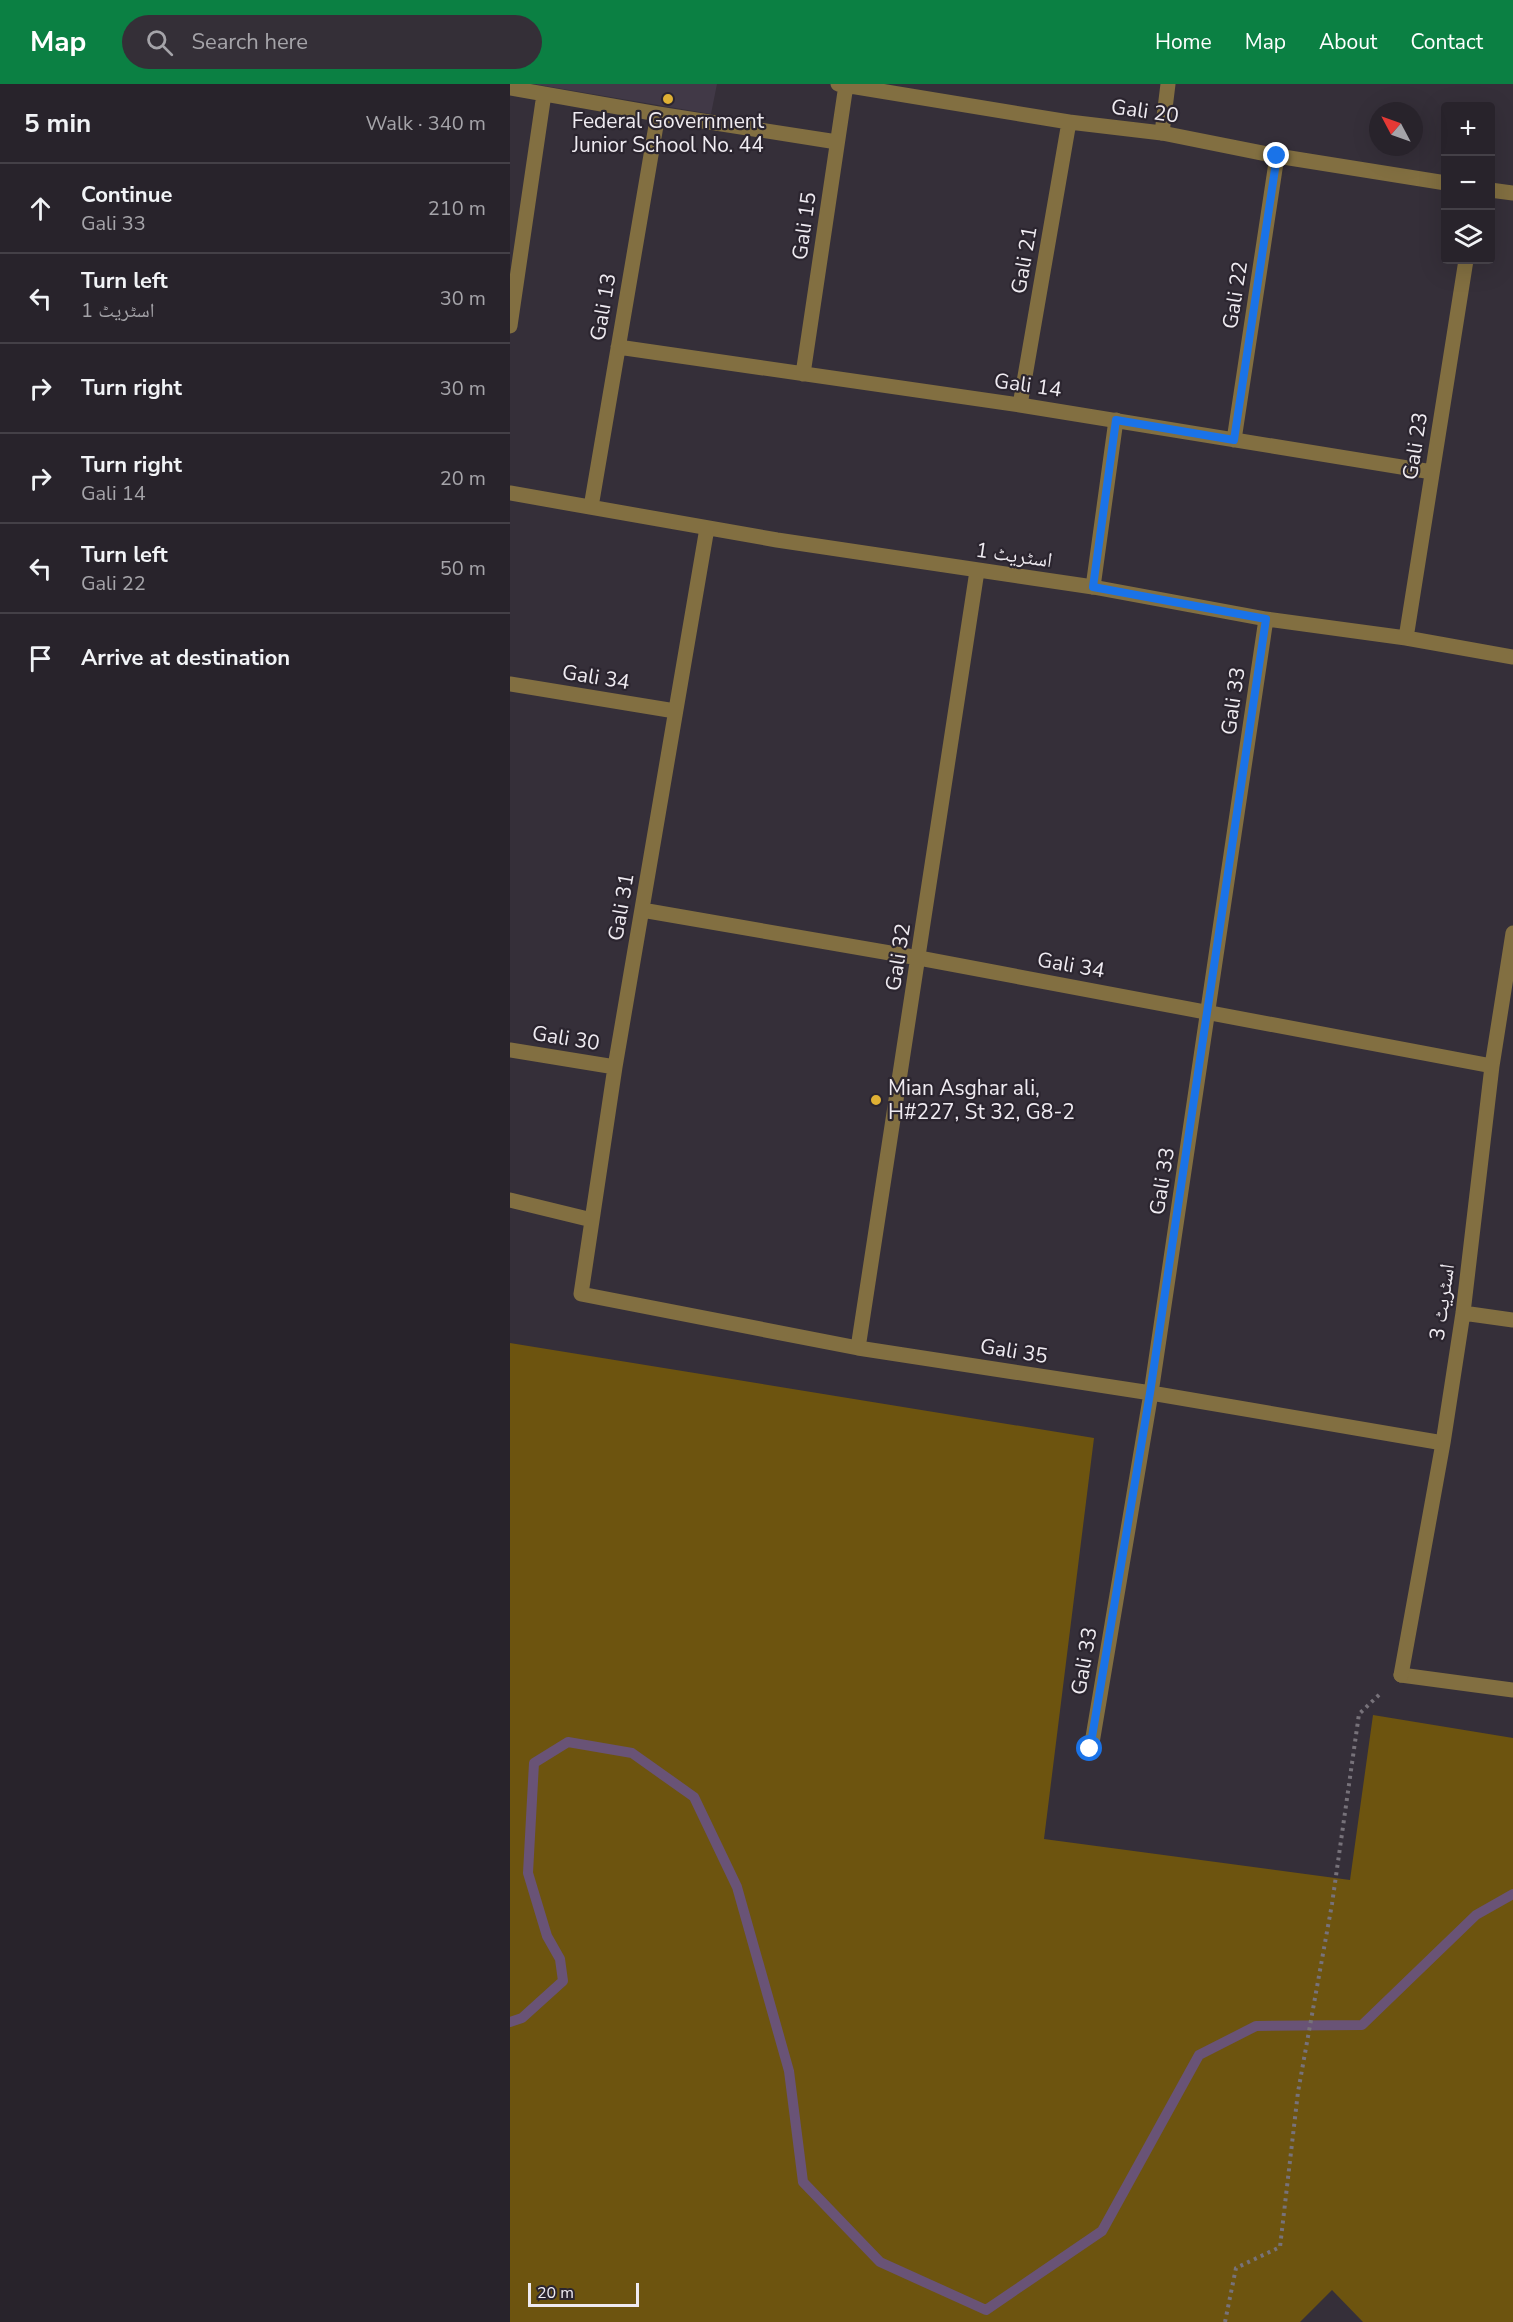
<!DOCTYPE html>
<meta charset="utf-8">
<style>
:root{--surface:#28232b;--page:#342f37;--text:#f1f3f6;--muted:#a5a4a9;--line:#444047;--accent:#0b8043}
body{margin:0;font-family:"Nunito Sans","Noto Naskh Arabic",sans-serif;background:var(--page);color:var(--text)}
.controls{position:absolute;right:18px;top:18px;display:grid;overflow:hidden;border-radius:6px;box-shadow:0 6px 24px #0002}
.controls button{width:54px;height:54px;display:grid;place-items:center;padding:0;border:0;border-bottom:2px solid var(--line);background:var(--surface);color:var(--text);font:30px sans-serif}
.compass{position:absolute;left:859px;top:18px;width:54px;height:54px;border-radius:50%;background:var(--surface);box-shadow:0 6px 24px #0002;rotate:311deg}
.scale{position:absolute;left:18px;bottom:15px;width:111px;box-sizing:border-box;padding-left:6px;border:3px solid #efebf1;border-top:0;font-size:16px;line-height:21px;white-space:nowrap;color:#efebf1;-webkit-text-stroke:4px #2b252f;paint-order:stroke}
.stop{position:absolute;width:18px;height:18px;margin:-14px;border:4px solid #1a73e8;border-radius:50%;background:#fff}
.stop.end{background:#1a73e8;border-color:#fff;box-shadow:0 2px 6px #0008}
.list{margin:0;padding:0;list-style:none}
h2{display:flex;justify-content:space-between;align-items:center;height:78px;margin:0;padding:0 24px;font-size:26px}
h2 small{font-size:20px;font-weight:400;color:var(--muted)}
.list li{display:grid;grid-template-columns:39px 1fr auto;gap:18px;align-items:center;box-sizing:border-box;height:90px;padding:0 24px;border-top:2px solid var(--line)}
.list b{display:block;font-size:22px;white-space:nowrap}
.list p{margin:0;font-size:20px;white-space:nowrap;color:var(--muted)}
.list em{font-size:20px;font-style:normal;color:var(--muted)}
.icon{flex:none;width:33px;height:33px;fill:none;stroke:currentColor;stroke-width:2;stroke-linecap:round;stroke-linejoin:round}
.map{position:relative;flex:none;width:1003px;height:2238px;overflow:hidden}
header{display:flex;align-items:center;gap:36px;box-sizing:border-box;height:84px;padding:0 30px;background:var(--accent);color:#fff}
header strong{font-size:28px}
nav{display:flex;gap:33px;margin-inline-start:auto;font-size:21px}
.search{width:420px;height:54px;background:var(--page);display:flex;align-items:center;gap:15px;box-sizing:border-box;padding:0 21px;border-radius:33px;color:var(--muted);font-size:22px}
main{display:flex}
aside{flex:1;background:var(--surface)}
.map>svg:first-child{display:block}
</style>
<header>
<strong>Map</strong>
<div class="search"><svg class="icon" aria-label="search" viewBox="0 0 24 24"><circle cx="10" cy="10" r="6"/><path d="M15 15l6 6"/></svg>Search here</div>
<nav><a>Home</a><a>Map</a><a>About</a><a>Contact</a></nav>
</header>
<main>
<aside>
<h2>5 min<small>Walk · 340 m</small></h2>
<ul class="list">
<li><svg class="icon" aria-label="ahead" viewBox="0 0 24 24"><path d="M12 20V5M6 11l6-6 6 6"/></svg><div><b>Continue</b><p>Gali 33</p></div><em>210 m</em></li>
<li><svg class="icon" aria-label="left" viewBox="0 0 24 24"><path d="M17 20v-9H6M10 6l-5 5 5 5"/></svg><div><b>Turn left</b><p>اسٹریٹ 1</p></div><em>30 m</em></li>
<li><svg class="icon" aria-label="right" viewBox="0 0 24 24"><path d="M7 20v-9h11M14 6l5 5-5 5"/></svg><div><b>Turn right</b></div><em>30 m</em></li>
<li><svg class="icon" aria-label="right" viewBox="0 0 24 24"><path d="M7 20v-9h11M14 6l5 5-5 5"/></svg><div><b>Turn right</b><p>Gali 14</p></div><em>20 m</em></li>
<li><svg class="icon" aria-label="left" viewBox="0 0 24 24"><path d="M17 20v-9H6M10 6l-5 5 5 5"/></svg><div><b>Turn left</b><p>Gali 22</p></div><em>50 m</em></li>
<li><svg class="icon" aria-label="arrive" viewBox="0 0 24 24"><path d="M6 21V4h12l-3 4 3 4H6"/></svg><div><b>Arrive at destination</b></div></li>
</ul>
</aside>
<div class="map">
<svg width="1003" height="2238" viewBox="0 0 1003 2238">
<rect width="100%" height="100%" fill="#352f39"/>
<!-- built -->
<path fill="#413947" d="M23 0H207L201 30Z"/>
<!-- green -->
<path fill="#6d540f" d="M0 1259 584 1354 534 1755 840 1796 863 1631 1003 1654V2238H853L822 2206 790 2238H0Z"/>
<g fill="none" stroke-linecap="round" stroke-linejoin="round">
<!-- stream -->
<path stroke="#695376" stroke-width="10" d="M0 1938 12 1934 53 1897 50 1875 37 1852 18 1789 24 1679 58 1658 122 1669 184 1713 227 1803 279 1987 293 2098 370 2178 476 2226 592 2147 689 1971 746 1942 852 1941 966 1831 1003 1810"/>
<!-- path -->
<path stroke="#77727a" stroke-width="4" stroke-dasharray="3 4.5" stroke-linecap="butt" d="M715 2238 726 2184 770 2163 788 2008 822 1820 849 1630 872 1608"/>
<!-- service -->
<path stroke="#826f41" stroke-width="15" d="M652 49 658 0
M583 503 606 336
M891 1591 1003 1606"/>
<!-- minor -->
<path stroke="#826f41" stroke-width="15" d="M328 0 559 38 652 49 767 72 936 99
M0 4 148 30 327 58
M980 106 1003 109
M0 242 34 10
M108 263 510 321 922 388
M293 290 336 1
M510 321 559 38
M724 356 767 72
M0 409 267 456 583 503 756 535 896 554 1003 573
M81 423 148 30
M197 444 105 983 71 1210 348 1264 641 1309 933 1359
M896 554 956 176
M0 600 165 627
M132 826 409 874 982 982
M0 966 105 983
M0 1116 82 1136
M953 1229 1003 1236
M348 1264 467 487
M891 1591 933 1359 953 1229 982 982 1003 849
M581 1665 641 1309 756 535"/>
</g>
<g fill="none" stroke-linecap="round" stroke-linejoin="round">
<!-- route -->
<path stroke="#1a73e8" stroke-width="8" d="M580 1665 640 1309 756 535 583 503 606 336 724 356 767 72"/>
</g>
<!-- markers -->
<g fill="#dfb034" stroke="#2b252f" stroke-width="2">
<circle cx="158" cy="15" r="6"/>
<circle cx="366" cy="1016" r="6"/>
</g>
<g text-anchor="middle" stroke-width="4.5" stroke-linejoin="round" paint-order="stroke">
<!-- street labels -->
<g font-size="21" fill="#efebf1" stroke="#2b252f">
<text transform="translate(635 27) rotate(8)" y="7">Gali 20</text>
<text transform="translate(294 142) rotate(-82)" y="7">Gali 15</text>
<text transform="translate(514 176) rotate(-80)" y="7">Gali 21</text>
<text transform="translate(725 211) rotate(-81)" y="7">Gali 22</text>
<text transform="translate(93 223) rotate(-80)" y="7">Gali 13</text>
<text transform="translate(518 301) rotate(8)" y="7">Gali 14</text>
<text transform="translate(905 362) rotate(-81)" y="7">Gali 23</text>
<text transform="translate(504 471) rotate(8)" y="7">اسٹریٹ 1</text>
<text transform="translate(86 593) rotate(9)" y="7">Gali 34</text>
<text transform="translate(723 617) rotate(-82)" y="7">Gali 33</text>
<text transform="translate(111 823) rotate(-80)" y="7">Gali 31</text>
<text transform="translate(388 873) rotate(-81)" y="7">Gali 32</text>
<text transform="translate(561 881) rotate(10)" y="7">Gali 34</text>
<text transform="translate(56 954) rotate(9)" y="7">Gali 30</text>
<text transform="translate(652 1097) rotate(-81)" y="7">Gali 33</text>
<text transform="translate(932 1218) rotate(-82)" y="7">اسٹریٹ 3</text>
<text transform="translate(504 1267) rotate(9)" y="7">Gali 35</text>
<text transform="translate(574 1577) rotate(-80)" y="7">Gali 33</text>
</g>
<!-- poi labels -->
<g font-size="21" fill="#efebf1" stroke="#2b252f">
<text x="158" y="44">Federal Government<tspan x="158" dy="24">Junior School No. 44</tspan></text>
<text x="378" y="1011" text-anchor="start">Mian Asghar ali,<tspan x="378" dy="24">H#227, St 32, G8-2</tspan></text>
</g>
</g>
</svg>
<div class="controls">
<button>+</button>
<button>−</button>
<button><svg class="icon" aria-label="layers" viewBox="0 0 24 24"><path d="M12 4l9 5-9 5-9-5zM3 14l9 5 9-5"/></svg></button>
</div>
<svg class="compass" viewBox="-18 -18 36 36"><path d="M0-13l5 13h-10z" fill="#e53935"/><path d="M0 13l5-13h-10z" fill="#a5a4a9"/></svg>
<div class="scale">20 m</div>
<div class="stop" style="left:580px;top:1665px"></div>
<div class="stop end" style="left:767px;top:72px"></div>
</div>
</main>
